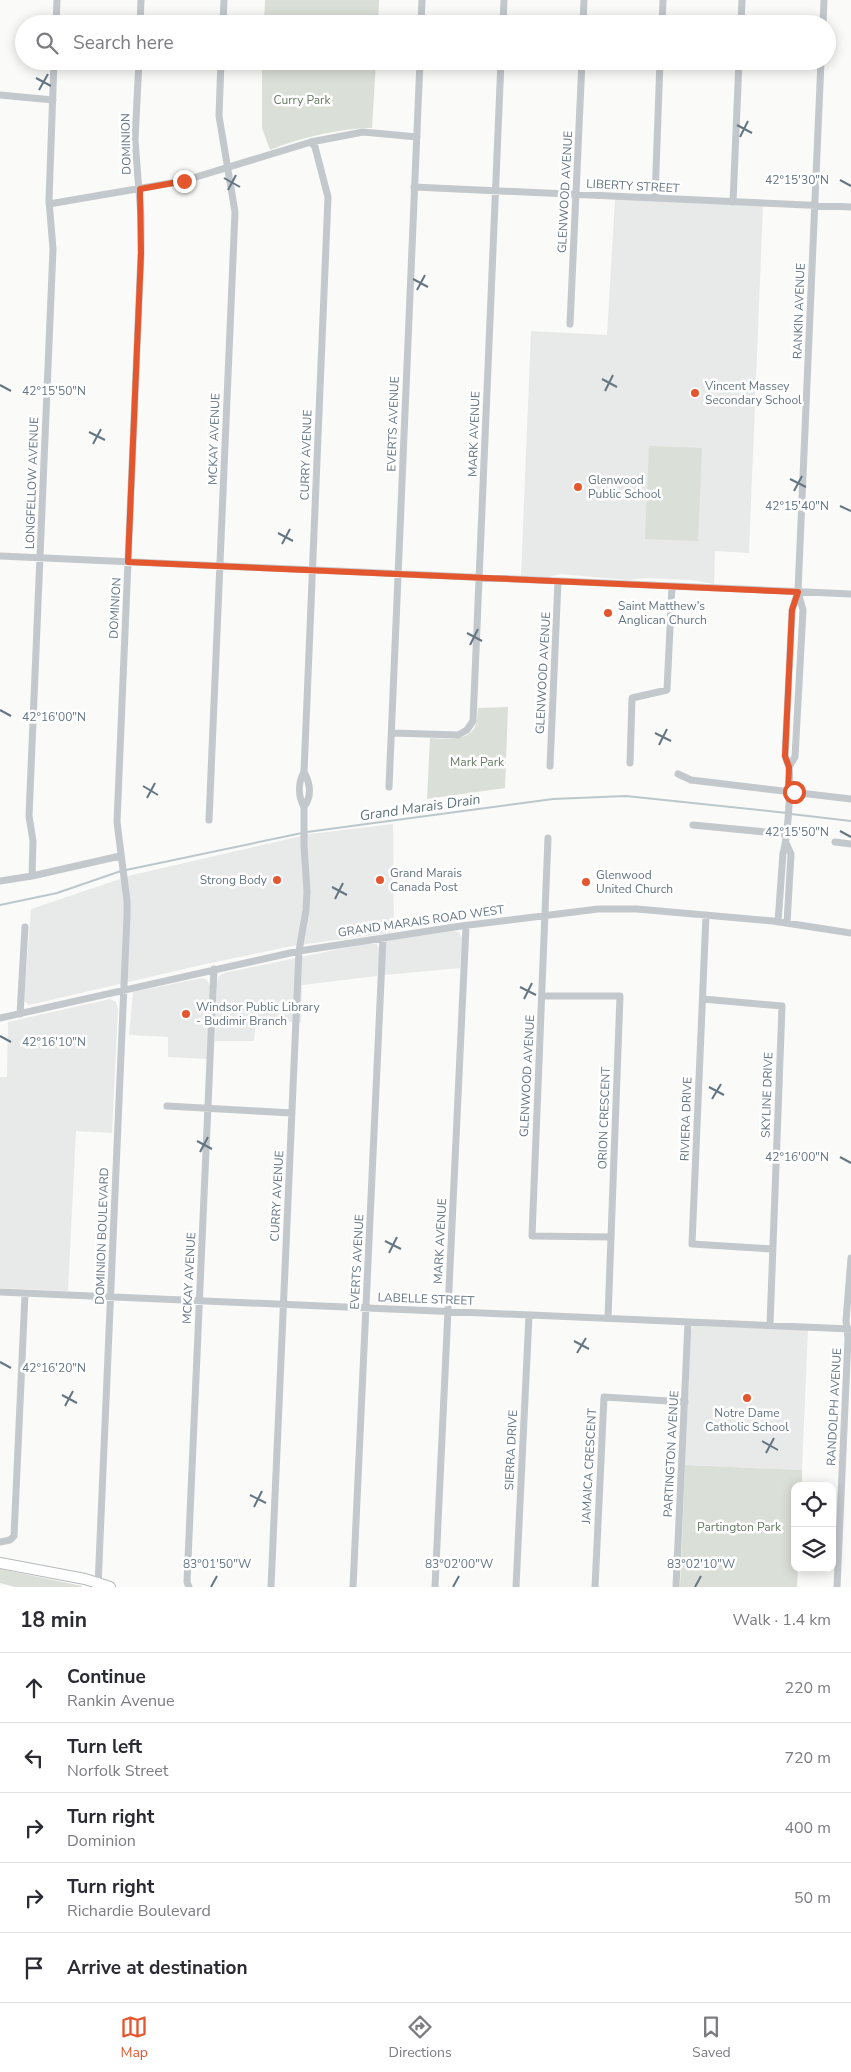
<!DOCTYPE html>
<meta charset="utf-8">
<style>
:root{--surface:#fff;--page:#f2f2f3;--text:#2b2b33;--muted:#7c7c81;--line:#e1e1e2;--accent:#e4572e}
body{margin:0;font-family:"Nunito Sans",sans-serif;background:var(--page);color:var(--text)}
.controls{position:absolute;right:15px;bottom:15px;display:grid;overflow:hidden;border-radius:10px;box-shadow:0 2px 12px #0003}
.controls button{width:45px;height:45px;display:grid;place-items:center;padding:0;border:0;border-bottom:1px solid var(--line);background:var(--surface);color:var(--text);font:25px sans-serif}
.stop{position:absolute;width:15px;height:15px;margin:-11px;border:4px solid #e4572e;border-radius:50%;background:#fff}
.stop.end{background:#e4572e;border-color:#fff;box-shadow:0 1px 5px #0008}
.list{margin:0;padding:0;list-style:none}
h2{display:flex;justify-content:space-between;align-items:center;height:65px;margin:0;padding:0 20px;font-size:21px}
h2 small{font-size:16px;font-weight:400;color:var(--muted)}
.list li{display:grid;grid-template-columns:32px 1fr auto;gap:15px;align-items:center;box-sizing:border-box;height:70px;padding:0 20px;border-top:1px solid var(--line)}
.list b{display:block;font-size:19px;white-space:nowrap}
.list p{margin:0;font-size:16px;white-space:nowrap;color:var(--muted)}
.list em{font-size:16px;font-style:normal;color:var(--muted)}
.icon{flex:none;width:28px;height:28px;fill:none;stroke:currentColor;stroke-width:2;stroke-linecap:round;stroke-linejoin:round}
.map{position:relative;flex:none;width:851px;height:1587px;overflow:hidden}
.search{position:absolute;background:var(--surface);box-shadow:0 2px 12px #0003;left:15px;right:15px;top:15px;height:55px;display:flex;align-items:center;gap:12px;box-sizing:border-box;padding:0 18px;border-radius:28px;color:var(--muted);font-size:19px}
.sheet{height:415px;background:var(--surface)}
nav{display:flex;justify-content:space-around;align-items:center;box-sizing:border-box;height:70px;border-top:1px solid var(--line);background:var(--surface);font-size:14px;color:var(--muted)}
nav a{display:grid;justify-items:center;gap:2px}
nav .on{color:var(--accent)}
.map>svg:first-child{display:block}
</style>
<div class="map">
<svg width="851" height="1587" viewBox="0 0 851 1587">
<rect width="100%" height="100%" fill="#fafaf8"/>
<!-- built -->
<path fill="#e8e9e9" d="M615 199 763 206 749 553 715 551 714 584 690 580 647 578 627 580 560 574 549 577 521 576 531 331 607 335Z
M393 824 394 932 292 946 206 964 29 1005 24 1001 31 909 132 875 310 834Z
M454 931 459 932 462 938 460 968 385 975V941Z
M368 943 377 944 380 951 377 976 302 985 301 1022 256 1021 254 1041H215L217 983 219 976 224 973Z
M202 978 207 980 210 986 207 1059 168 1057V1037L129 1035 133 992Z
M110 999 116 1002 118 1009 112 1133 76 1131 68 1291 0 1288V1077H7L8 1022Z
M698 1325 808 1330 802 1470 685 1465 691 1330 693 1326Z"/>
<!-- green -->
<path fill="#dadfd7" d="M265 0H379L378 24H264Z
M262 61H376L372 128C342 128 299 138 270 150L262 128Z
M649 446 702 448 698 541 645 539Z
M508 707 505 788 427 799 430 738C445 739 471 742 476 724 478 719 477 713 478 708Z
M685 1465 802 1470V1486H795V1568H798L797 1587H680Z
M0 1569 82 1586V1587H15L0 1583Z"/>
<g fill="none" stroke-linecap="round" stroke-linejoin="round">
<!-- stream -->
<path stroke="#bbc7cb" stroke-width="2" d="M791 814 851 821
M307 832 553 799 626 796 787 813
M126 870 302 833
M0 905 57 893 121 871"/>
<defs>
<path id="highway" d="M0 1563 85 1579 110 1587"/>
</defs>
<!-- highway casing -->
<use href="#highway" stroke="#b4b9bd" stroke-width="12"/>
<!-- minor -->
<path stroke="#c3c8cc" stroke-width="7" d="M56 24 57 0
M140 24 141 0
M223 24 224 0
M421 24 422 0
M503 24 504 0
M583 24 584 0
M662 24 663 0
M741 24 742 0
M823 24 824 0
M0 95 53 100
M414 187 851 207
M655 198 660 61
M733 202 739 61
M49 204 183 181 311 142 363 132 417 137
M570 324 582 61
M0 556 851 594
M392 733 458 735 467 730 473 721 501 61
M630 763 632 698 667 690 672 586
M550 766 558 581
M789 767 795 757 803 610 798 592
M304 772C310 783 312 796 304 807
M678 774 691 780 851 799
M389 787 420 61
M209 820 235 212 219 116 221 61
M693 825 786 834
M548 838 532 1236 611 1237
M835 842 851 844
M786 843 791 854 787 923
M32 876 33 841 29 816 53 249 49 200 54 61
M0 881 32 876 120 856
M706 915 692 1244 772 1249
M778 922 783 853C788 838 791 784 789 767 788 764 786 760 785 756L792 610 798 591 821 61
M542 996H620L608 1318
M703 999 782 1006 770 1325
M20 1014 25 927
M0 1018 299 951 461 926 598 909H637L773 921 851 933
M167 1106 292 1113
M0 1292 851 1329
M0 1542 10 1540 14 1536 25 1294
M98 1586 127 916V901L117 822 141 253V217L135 140 139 61
M189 1587 187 1582 214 969
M271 1587 299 951 306 910 307 891 304 846V807C298 796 298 783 304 772L328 197 315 147 311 142
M353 1587 383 938
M435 1587 466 926
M516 1587 529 1315
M595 1587 604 1397 685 1402
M676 1587 688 1322
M837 1587 848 1338 846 1321 851 1258"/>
<!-- highway -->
<use href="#highway" stroke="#fff" stroke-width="10"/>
</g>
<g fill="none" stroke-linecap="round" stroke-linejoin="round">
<!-- route -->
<path stroke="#e4572e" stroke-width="6" d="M184 181 140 189 141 253 128 562 798 592 792 610 785 756 789 767 788 791 794 792"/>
</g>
<!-- ticks -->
<path fill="none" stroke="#657683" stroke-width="2" d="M36 78 51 86M39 90 48 74M737 125 752 133M740 137 748 121M224 178 240 187M840 180 851 186M228 190 236 175M413 279 428 287M417 290 425 275M602 379 617 387M0 385 11 391M605 391 613 375M89 432 105 440M93 444 101 429M790 479 806 487M794 491 802 476M840 506 851 511M278 533 293 541M282 544 290 529M467 633 482 641M470 645 478 629M0 710 11 716M655 733 671 741M659 745 667 729M143 786 158 795M147 798 155 783M840 831 851 837M332 887 347 895M335 899 343 883M520 987 536 995M524 999 532 983M0 1036 11 1042M709 1087 724 1095M712 1099 721 1084M197 1141 212 1149M200 1152 208 1137M840 1157 851 1163M385 1241 401 1249M389 1253 397 1237M574 1341 589 1349M577 1353 586 1338M0 1362 11 1368M62 1395 77 1403M65 1406 73 1391M762 1441 778 1450M766 1453 774 1438M250 1495 266 1503M254 1507 262 1491M211 1587 217 1576M453 1587 459 1576M695 1587 701 1576"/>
<!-- markers -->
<g fill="#e4572e" stroke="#fff" stroke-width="2">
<circle cx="695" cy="393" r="5"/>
<circle cx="578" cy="487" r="5"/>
<circle cx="608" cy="613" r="5"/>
<circle cx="277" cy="880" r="5"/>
<circle cx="380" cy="880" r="5"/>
<circle cx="586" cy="882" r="5"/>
<circle cx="186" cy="1014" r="5"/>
<circle cx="747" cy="1398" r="5"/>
</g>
<g text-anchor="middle" stroke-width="5" stroke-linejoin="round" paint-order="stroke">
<!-- park labels -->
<g font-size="12" fill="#687a64" stroke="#fff">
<text x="302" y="104">Curry Park</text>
<text x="477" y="766">Mark Park</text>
<text x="739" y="1531">Partington Park</text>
</g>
<!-- street labels -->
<g font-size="12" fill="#657683" stroke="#fff">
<text transform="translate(126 144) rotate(-91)" y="4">DOMINION</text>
<text transform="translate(633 186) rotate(3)" y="4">LIBERTY STREET</text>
<text transform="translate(565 192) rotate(-87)" y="4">GLENWOOD AVENUE</text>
<text transform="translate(799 311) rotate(-88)" y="4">RANKIN AVENUE</text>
<text transform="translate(393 424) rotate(-88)" y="4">EVERTS AVENUE</text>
<text transform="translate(474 434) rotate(-88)" y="4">MARK AVENUE</text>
<text transform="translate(214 439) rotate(-88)" y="4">MCKAY AVENUE</text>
<text transform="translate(306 455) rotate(-88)" y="4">CURRY AVENUE</text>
<text transform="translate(32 483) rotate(-88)" y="4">LONGFELLOW AVENUE</text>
<text transform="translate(115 608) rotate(-87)" y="4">DOMINION</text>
<text transform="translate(543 673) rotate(-87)" y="4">GLENWOOD AVENUE</text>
<text transform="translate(421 921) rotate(-8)" y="4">GRAND MARAIS ROAD WEST</text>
<text transform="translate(527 1076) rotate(-87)" y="4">GLENWOOD AVENUE</text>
<text transform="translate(767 1095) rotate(-88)" y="4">SKYLINE DRIVE</text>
<text transform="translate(604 1118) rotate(-88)" y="4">ORION CRESCENT</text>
<text transform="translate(686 1119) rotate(-88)" y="4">RIVIERA DRIVE</text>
<text transform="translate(277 1196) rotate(-87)" y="4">CURRY AVENUE</text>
<text transform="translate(102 1236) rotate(-88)" y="4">DOMINION BOULEVARD</text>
<text transform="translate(440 1241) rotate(-87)" y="4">MARK AVENUE</text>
<text transform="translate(357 1262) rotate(-87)" y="4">EVERTS AVENUE</text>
<text transform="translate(189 1278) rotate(-87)" y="4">MCKAY AVENUE</text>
<text transform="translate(426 1299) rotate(2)" y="4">LABELLE STREET</text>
<text transform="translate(834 1407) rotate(-87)" y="4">RANDOLPH AVENUE</text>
<text transform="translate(511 1450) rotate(-87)" y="4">SIERRA DRIVE</text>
<text transform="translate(671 1454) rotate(-87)" y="4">PARTINGTON AVENUE</text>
<text transform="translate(589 1466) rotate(-87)" y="4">JAMAICA CRESCENT</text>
</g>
<!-- poi labels -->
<g font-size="12" fill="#657683" stroke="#fff" text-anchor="start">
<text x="705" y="390">Vincent Massey<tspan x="705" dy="14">Secondary School</tspan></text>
<text x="588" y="484">Glenwood<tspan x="588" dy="14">Public School</tspan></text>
<text x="618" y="610">Saint Matthew's<tspan x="618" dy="14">Anglican Church</tspan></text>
<text x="390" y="877">Grand Marais<tspan x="390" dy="14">Canada Post</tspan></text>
<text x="596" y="879">Glenwood<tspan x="596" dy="14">United Church</tspan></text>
<text x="267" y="884" text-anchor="end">Strong Body</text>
<text x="196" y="1011">Windsor Public Library<tspan x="196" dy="14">- Budimir Branch</tspan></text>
<text x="747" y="1417" text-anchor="middle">Notre Dame<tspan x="747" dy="14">Catholic School</tspan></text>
</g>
<!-- water labels -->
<g font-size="14" font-style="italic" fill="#60757c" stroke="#fff">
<text transform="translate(420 807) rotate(-8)" y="5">Grand Marais Drain</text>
</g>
</g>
<g font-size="12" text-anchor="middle" fill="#657683" stroke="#fff" stroke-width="5" stroke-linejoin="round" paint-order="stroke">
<text x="797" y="184">42°15'30"N</text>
<text x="54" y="395">42°15'50"N</text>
<text x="797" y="510">42°15'40"N</text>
<text x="54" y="721">42°16'00"N</text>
<text x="797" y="836">42°15'50"N</text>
<text x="54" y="1046">42°16'10"N</text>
<text x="797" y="1161">42°16'00"N</text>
<text x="54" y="1372">42°16'20"N</text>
<text x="217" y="1568">83°01'50"W</text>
<text x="459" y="1568">83°02'00"W</text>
<text x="701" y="1568">83°02'10"W</text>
</g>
</svg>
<div class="controls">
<button><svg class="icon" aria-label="locate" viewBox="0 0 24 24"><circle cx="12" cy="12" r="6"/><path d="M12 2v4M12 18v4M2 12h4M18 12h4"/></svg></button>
<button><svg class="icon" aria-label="layers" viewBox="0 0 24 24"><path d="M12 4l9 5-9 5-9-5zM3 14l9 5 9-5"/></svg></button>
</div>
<div class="stop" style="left:794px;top:792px"></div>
<div class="stop end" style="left:184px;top:181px"></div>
<div class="search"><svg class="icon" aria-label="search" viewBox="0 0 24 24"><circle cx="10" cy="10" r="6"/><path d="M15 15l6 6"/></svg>Search here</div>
</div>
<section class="sheet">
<h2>18 min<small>Walk · 1.4 km</small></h2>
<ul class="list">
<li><svg class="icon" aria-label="ahead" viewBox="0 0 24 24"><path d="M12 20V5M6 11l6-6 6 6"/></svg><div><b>Continue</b><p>Rankin Avenue</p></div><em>220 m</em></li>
<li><svg class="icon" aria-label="left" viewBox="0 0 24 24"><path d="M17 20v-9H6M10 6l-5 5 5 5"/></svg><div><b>Turn left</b><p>Norfolk Street</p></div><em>720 m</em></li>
<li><svg class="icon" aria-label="right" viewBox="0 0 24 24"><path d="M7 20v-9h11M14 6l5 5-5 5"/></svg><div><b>Turn right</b><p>Dominion</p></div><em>400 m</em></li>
<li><svg class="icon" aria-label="right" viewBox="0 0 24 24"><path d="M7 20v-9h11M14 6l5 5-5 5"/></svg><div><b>Turn right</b><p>Richardie Boulevard</p></div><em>50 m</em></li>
<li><svg class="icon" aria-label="arrive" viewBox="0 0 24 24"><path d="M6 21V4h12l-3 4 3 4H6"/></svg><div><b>Arrive at destination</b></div></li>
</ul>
</section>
<nav>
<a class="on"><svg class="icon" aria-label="map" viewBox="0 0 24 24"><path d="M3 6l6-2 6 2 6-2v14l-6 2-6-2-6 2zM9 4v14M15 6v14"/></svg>Map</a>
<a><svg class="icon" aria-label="directions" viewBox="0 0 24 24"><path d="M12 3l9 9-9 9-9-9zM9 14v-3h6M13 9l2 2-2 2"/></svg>Directions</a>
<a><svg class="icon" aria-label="saved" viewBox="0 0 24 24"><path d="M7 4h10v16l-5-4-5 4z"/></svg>Saved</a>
</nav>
